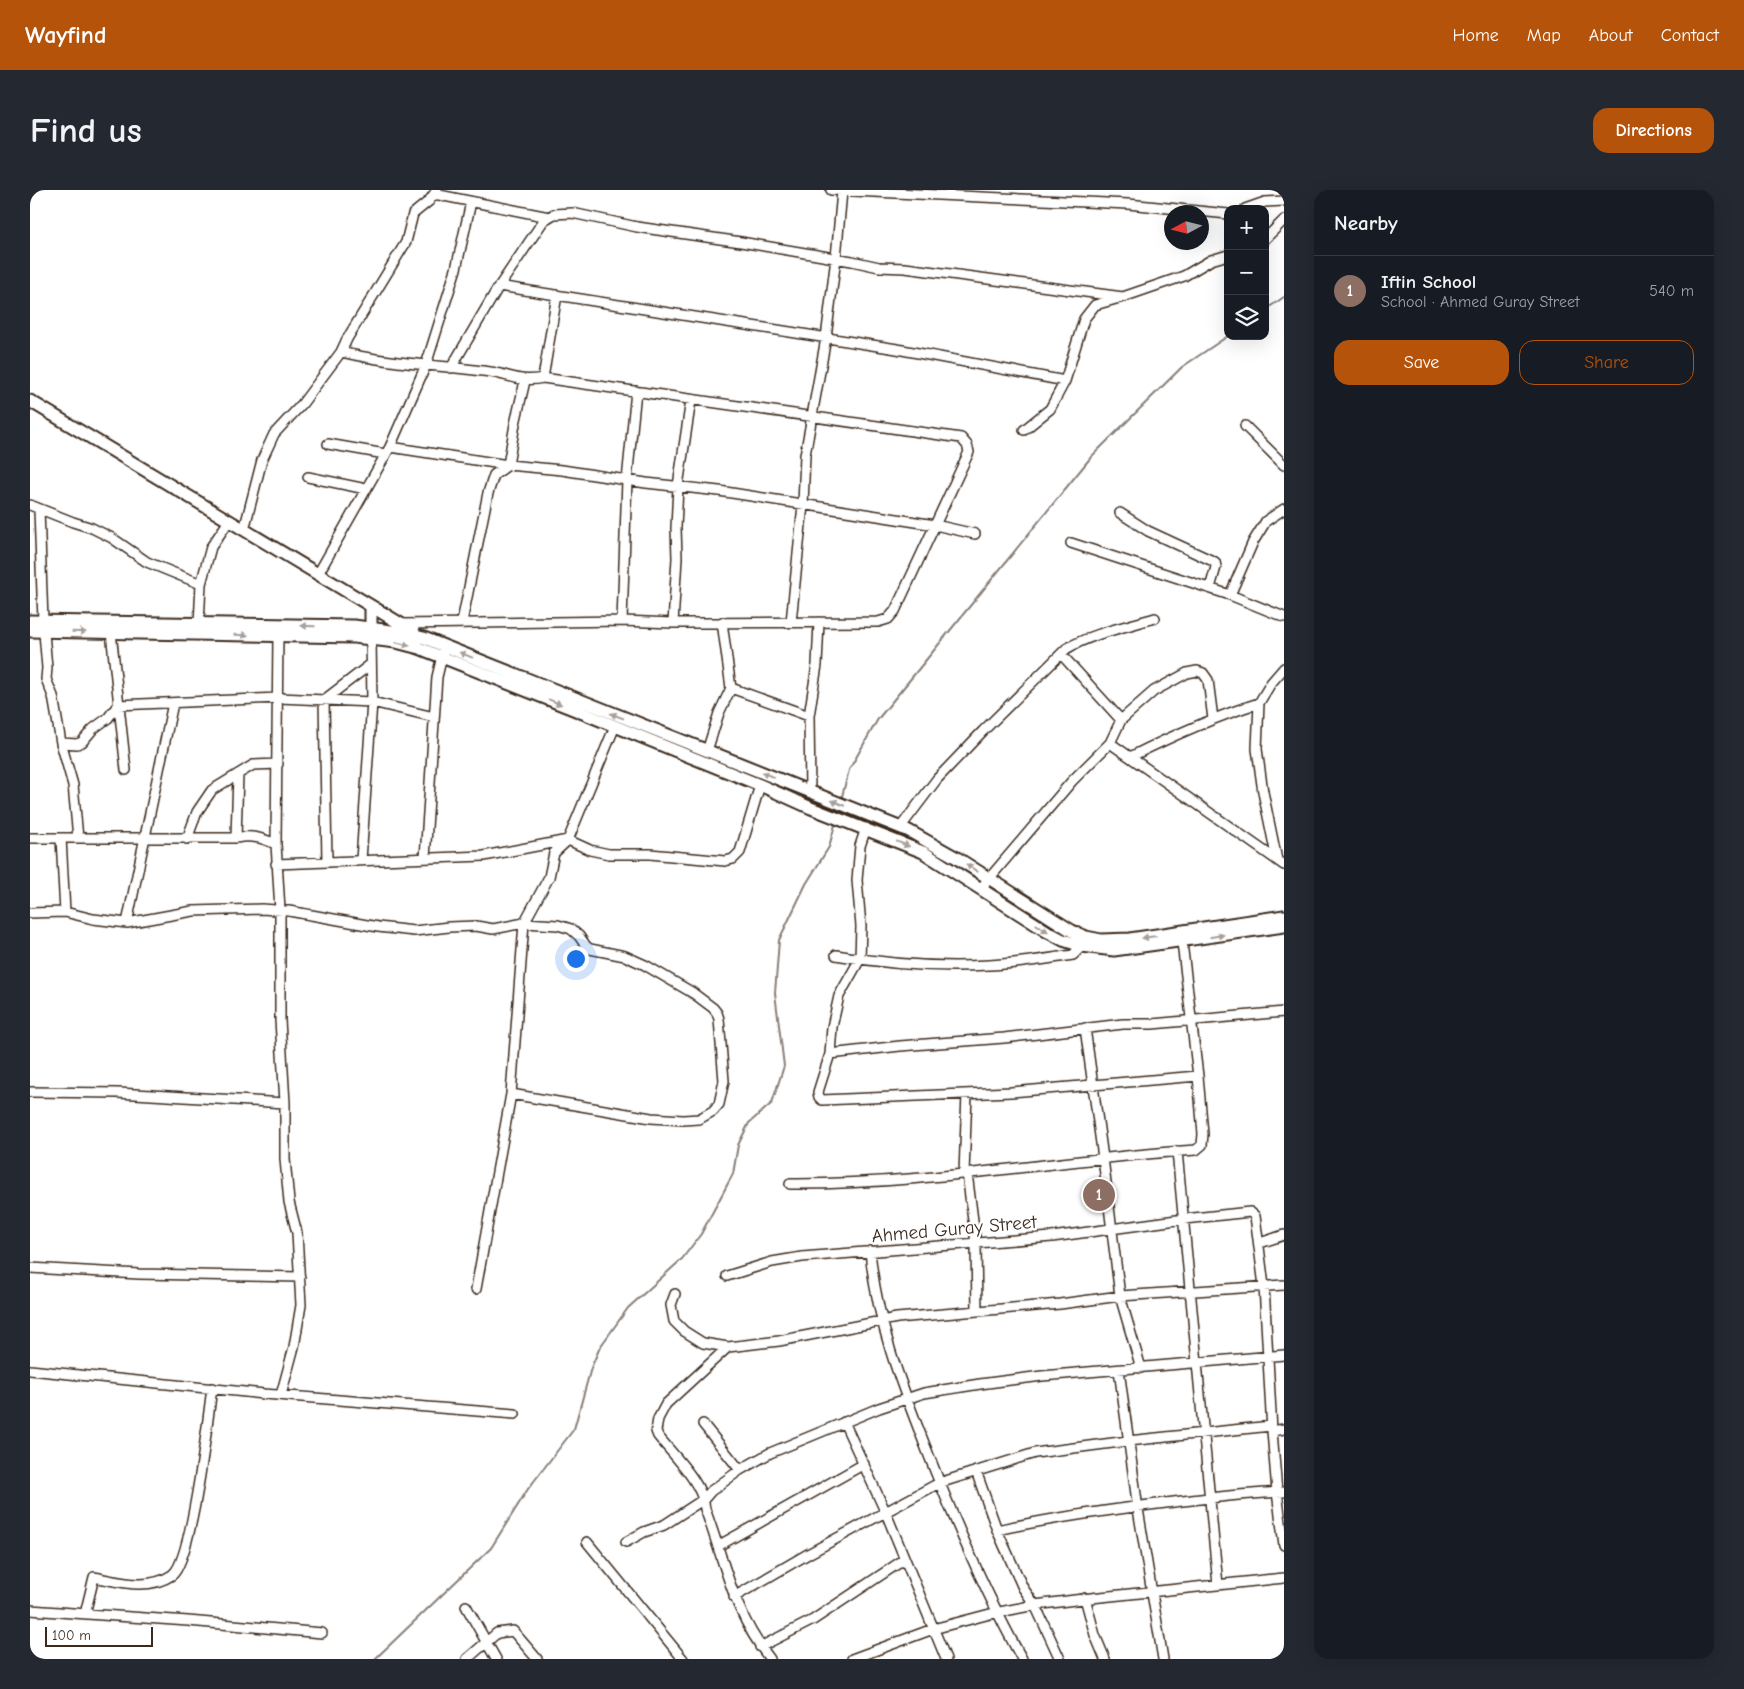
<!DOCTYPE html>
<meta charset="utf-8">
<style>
:root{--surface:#171b24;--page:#242831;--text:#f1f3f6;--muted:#9ea1a6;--line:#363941;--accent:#b45309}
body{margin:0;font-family:"Comic Neue",sans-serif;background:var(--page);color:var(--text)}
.controls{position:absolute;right:15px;top:15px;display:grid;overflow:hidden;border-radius:10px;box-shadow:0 5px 20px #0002}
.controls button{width:45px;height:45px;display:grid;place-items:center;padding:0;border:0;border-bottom:1px solid var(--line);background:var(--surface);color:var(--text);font:25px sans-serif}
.compass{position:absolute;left:1134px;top:15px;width:45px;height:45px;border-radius:50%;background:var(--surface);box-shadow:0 5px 20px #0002;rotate:263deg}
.scale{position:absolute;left:15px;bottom:12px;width:108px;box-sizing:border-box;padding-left:5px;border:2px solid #3b2a1e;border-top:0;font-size:14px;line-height:18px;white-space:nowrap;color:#3b2a1e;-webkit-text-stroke:4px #fff;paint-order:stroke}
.you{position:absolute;left:545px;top:768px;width:18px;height:18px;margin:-12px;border:4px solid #fff;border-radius:50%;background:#1a73e8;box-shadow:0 0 0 8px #1a73e833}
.badge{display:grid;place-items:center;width:32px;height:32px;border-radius:50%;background:var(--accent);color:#fff;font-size:16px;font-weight:700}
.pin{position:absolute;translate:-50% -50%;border:2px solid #fff;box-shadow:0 1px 5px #0006}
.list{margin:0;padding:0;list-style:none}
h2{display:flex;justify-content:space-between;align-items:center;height:65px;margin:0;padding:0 20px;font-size:21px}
h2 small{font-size:16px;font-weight:400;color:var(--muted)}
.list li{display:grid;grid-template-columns:32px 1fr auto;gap:15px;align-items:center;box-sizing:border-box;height:70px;padding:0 20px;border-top:1px solid var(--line)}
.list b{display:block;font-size:19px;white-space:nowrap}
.list p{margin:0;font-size:16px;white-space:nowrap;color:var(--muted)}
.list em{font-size:16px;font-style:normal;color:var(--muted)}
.actions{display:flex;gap:10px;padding:15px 20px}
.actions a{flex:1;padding:11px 0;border:1px solid var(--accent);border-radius:15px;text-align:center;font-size:18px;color:var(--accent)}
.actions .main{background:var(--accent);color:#fff}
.icon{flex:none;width:28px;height:28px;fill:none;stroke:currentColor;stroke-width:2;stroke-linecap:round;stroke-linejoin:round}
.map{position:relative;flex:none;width:1254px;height:1469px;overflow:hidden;border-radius:15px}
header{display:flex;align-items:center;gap:30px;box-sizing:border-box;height:70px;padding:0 25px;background:var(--accent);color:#fff}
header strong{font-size:24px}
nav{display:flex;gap:28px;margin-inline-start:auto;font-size:18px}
.intro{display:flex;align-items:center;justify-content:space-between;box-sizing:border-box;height:120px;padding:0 30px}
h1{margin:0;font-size:35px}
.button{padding:12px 22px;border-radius:15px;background:var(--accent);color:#fff;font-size:18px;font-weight:700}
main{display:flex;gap:30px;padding:0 30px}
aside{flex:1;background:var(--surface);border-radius:15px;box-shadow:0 5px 20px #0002}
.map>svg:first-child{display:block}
</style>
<header>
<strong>Wayfind</strong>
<nav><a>Home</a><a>Map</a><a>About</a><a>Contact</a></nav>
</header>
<div class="intro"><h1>Find us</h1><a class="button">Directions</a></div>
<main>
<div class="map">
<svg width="1254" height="1469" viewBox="0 0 1254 1469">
<rect width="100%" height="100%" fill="#fff"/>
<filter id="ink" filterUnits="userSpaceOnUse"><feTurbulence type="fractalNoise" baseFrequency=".02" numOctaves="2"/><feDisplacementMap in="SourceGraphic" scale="10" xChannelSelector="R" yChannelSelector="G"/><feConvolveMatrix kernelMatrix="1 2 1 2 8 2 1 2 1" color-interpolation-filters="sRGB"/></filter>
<g filter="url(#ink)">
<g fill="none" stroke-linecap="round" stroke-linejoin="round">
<!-- stream -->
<path stroke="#887e77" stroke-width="2" d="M1235 120 1254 107
M811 610 819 580 848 529 1062 266 1152 177 1198 146
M345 1469 461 1358 498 1299 544 1239 561 1178 570 1157 598 1118 652 1069 671 1044 703 984 708 955 719 933 742 913 754 876 745 803 749 750 776 694 799 657 806 631"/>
<defs>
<path id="street" d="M801 0 1098 14 1198 24
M404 4 519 27
M1215 19 1235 12 1254 11
M1235 49 1254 30
M469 96 867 159 1035 191
M421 178 466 101 514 30 524 24 542 23 607 37 711 52 822 71 849 77 875 78 958 89 1093 107
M513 188 527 105
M1215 236 1254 275
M994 240 1020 219 1035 191 1054 129 1065 115 1093 107 1154 86 1181 70 1198 65
M298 254 355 264
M360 257 478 275 532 280 616 293 689 301 905 335 945 344
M278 287 336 299
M0 315 43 332 62 338 82 348 117 372 171 394
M9 320 13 431 17 478 16 489 23 506 31 553 43 595 48 648
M1090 323 1118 341 1185 372 1186 377 1180 398
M214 340 232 270 244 244 272 214 311 162
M1041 353 1200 405 1254 427
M288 384 360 257 396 175 426 79 441 12
M1200 405 1223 352 1236 331 1254 319
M592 431 597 290 606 201
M432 432 458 303 464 285 478 275 485 234 495 191
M692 432 701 498 779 526
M761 432 773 315 775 265 796 148 806 68 812 1
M643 433 647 368 646 338 648 296 661 210
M169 434 171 394 181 357 199 331
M371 434 592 431 643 433 848 432 858 429 865 421 939 262 937 255 931 248 513 188C492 193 480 185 460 182 411 175 360 174 311 162L317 149 376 52 383 24 399 11 407 0
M81 442 96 580
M248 445 246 654 250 720V830L255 913V969L259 1012 267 1043 271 1115 264 1157 251 1205
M1031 464 1091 530
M31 553 47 554 52 552 63 539 78 528 88 515 249 508 342 512 404 527
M1080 553 1254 675
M677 561 689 523 701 498
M1100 567C1142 546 1184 527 1229 513
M780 602 779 526 787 475 789 432
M836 638 830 656 827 690 831 736 830 769 809 806 802 837 800 864 788 902 789 907 792 910 981 902 1168 886
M870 638 907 589 953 541 1036 459C1063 443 1095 437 1125 428
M0 648H206C222 645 232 648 246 654
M31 648 35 722
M206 648 208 584
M157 649 167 622 182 600 223 575 248 574
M395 668 407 487 413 462
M331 670 342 512 341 449
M1247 670 1233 602 1227 559 1229 513 1241 493 1254 478
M297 671 294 510 341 474
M246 674 454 666 538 650 560 660 579 664H620L695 671 703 669 710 662 730 595
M951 698 1042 591 1080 553 1091 530 1124 501 1157 483 1167 481 1173 483 1178 490 1183 529
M0 723 35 722 63 729 97 733 163 721 232 719 259 721 348 737 384 741 419 737 446 736 463 739 494 733 528 735 541 739 549 746 556 756 560 759 595 766 615 775 663 803 683 818 687 823 689 829 694 891 689 914 683 921 669 929 653 930 621 928 481 904
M97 733 143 513
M806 765C856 774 908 778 959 775 987 774 1015 769 1043 765L1052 756
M1055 838 1073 968 1090 1106 1111 1178
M800 864 870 856 974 848 1093 834H1122L1254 822
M0 902 88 903 255 913
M1147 961 1188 1395
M934 983 937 904
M937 983 946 1054 947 1121
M760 994C896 995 1031 969 1166 960L1172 955 1173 944 1168 886 1151 744
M1230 1053 1254 1045
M840 1061C847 1133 870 1192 896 1258 924 1330 954 1401 992 1469
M0 1078 109 1084 270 1087
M697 1086 742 1072 772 1067 1022 1047 1154 1029 1220 1022 1225 1026 1234 1096 1242 1241 1247 1302 1254 1355
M446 1099 481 904 494 733 519 687 524 663 538 650 585 536
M645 1104 641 1115 644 1131 654 1141 673 1153 698 1157 749 1151 867 1128 1030 1114 1090 1106 1254 1095
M698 1157 636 1214 628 1229 626 1241 628 1246C644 1266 673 1293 675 1319 695 1372 703 1423 740 1469
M0 1180 234 1204 485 1224
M1089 1180 1108 1319 1133 1469
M814 1232 856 1323 916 1469
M673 1234 710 1280
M1242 1241 1254 1239
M946 1281 967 1340 993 1398 1005 1415 1030 1469
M967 1340C1026 1327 1085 1319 1144 1312 1180 1308 1217 1303 1254 1302
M557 1352 653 1469
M596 1352 614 1342 634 1335 674 1309 681 1301 710 1280 740 1263 849 1218 894 1203 950 1194 1012 1186 1254 1165
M688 1356 834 1274
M704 1407 778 1364 909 1293 1005 1263 1098 1251 1241 1236
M1055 1408 1065 1445 1075 1469
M436 1416 466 1469
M0 1420 158 1431 292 1443
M55 1424 64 1387C90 1392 118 1401 142 1385 162 1371 178 1228 182 1198
M730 1457 783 1430 875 1369
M437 1469 467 1443 483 1441 507 1469
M822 1469 903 1439 960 1424 1005 1415 1061 1408 1254 1388"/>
<path id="secondary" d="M0 211 341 416V444
M341 416 384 442
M0 431 324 436 368 442 394 448 879 641 927 668 1042 741 1056 747 1071 750 1100 749 1254 726
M0 441 324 447 366 452 389 458 543 519 730 595 781 618 893 662 1018 742 1033 750 1052 756 1084 760 1254 736"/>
</defs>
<!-- street casing -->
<use href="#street" stroke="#3b2a1e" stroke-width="12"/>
<!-- secondary casing -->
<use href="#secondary" stroke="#3b2a1e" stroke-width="15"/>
<!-- street -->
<use href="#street" stroke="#fff" stroke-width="9"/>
<!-- secondary -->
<use href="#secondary" stroke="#fff" stroke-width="11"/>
</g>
<!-- one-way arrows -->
<defs><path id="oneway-solid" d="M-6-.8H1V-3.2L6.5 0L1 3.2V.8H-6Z" transform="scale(1.25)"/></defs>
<g fill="#a79f9a">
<use href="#oneway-solid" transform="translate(278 436) rotate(-179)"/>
<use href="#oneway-solid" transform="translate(49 442) rotate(1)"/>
<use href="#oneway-solid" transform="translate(211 445) rotate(1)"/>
<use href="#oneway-solid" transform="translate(373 454) rotate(14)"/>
<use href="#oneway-solid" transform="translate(436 465) rotate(-158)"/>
<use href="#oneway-solid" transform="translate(525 512) rotate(22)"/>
<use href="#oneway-solid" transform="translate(587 526) rotate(-159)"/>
<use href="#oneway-solid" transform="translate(738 585) rotate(-159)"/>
<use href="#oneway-solid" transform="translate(808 613) rotate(-158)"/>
<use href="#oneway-solid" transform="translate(873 654) rotate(22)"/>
<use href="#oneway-solid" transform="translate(942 678) rotate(-147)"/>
<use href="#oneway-solid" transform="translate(1012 738) rotate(32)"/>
<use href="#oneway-solid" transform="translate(1187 746) rotate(-9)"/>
<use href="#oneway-solid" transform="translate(1119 747) rotate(172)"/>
</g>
</g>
<g text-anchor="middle" stroke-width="4.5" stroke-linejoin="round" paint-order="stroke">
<!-- street labels -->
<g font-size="19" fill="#3b2a1e" stroke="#fff">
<text transform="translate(924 1038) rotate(-5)" y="7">Ahmed Guray Street</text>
</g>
</g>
</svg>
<div class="controls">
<button>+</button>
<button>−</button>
<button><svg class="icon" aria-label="layers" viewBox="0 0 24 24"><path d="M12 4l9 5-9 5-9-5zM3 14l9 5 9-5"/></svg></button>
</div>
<svg class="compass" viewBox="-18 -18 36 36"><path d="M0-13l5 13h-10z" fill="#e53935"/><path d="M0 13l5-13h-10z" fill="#9ea1a6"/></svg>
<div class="scale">100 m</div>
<div class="you"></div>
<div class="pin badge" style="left:1069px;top:1005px;background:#8d6e63">1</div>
</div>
<aside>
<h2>Nearby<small></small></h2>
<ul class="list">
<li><span class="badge" style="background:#8d6e63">1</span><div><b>Iftin School</b><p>School · Ahmed Guray Street</p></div><em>540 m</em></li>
</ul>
<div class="actions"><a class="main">Save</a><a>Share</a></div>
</aside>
</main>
